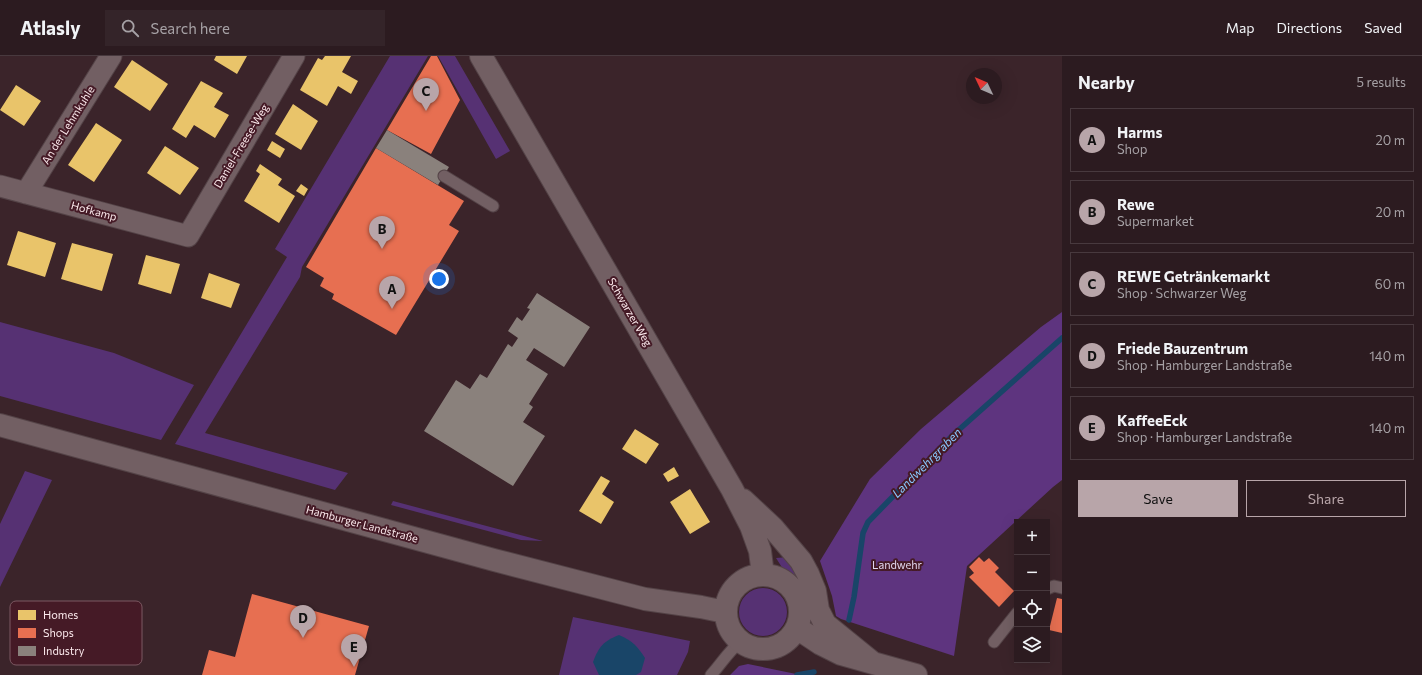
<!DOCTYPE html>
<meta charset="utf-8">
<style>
:root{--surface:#2c1b20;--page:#342429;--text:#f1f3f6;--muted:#a6a1a5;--line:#48393e;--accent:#b8a5a9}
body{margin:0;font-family:Commissioner,sans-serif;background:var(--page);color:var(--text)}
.controls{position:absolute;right:12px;bottom:12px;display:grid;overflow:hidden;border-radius:0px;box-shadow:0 4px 16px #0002}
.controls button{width:36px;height:36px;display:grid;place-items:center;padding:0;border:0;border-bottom:1px solid var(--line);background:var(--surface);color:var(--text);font:20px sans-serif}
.compass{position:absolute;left:966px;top:12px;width:36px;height:36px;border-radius:50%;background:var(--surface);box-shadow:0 4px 16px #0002;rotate:314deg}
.you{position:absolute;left:439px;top:223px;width:14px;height:14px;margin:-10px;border:3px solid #fff;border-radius:50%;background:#1a73e8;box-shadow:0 0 0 6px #1a73e833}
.badge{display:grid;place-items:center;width:26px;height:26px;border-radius:50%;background:var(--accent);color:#111;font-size:13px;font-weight:700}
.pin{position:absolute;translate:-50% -33px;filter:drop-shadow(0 1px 2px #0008)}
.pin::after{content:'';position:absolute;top:21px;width:14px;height:12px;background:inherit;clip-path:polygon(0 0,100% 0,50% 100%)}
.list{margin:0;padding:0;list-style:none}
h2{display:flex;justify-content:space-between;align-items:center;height:52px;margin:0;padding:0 16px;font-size:17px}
h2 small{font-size:13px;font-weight:400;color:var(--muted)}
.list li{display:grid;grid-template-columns:26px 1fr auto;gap:12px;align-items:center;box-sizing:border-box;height:64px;margin:0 8px 8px;padding:0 8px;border:1px solid var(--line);border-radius:0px}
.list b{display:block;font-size:15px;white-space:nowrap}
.list p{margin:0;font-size:13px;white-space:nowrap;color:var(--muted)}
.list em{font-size:13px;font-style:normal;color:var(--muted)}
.actions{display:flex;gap:8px;padding:12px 16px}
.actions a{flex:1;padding:9px 0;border:1px solid var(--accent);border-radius:0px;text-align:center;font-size:14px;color:var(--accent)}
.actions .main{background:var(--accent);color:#111}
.icon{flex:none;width:22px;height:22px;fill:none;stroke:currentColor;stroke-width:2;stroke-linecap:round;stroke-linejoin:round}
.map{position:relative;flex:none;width:1062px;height:619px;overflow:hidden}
header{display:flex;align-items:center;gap:24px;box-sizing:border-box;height:56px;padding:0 20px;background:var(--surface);border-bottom:1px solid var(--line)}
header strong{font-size:19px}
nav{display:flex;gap:22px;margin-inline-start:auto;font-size:14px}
.search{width:280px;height:36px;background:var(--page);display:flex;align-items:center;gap:10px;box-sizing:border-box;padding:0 14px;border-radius:0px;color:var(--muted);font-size:15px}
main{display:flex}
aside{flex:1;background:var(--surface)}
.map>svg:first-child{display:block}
</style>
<header>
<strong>Atlasly</strong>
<div class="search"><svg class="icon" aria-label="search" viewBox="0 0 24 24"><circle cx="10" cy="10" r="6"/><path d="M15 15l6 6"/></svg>Search here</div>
<nav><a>Map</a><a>Directions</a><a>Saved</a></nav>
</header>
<main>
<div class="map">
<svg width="1062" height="619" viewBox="0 0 1062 619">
<rect width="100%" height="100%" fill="#3b242a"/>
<!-- green -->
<path fill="#563173" d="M390 0H428L302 211 300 221 205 377 348 417 335 434 175 388 287 201 275 193Z
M438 0H455L510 95 496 103Z
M0 266 114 297 194 329 161 384 0 340Z
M25 415 52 424 0 531V468Z
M393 445 543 485 521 484 391 449Z
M788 501 801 522 810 562 807 557 802 535 796 525 783 513 776 502Z
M739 556a24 24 0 1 1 48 0a24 24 0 1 1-48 0Z
M573 561 690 585 688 596 677 619H559Z"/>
<!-- forest -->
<path fill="#5e347f" d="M1062 256V424L1053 431 967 510 954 600 841 563 836 560 832 540 820 505 870 423 921 373 1041 271Z
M748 608 801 619H730L739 610Z"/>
<!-- water -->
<path fill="#194568" d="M619 579C633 585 637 590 645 602L641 616 636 619H599L593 606C599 590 604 585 619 579Z"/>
<!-- homes -->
<path fill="#e9c46a" d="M216 0H247L237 18 214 4Z
M325 0H351L342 16 358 25 351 38 338 30 327 50 300 34 318 2 322 4Z
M132 4 168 28 150 55 114 31Z
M201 25 223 37 214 51 229 59 215 82 194 69 186 82 172 73Z
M16 29 41 45 24 70 0 54Z
M293 48 318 65 301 94 275 78Z
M96 67 122 84 94 126 68 109Z
M272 85 285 93 280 102 267 94Z
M165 90 199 112 180 139 147 117Z
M260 108 282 123 278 129 295 140 279 167 244 145 260 118 256 115Z
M301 128 308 133 304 140 296 135Z
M18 175 56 187 45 221 7 209Z
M72 187 113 198 102 235 61 223Z
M146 199 180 208 171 238 138 228Z
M209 217 240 228 231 252 201 242Z
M635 373 659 388 646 408 622 393Z
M674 411 679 420 668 426 663 418Z
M601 420 610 425 602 438 614 446 601 468 579 455Z
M690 433 710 466 690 478 670 446Z"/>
<!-- shops -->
<path fill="#e76f51" d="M431 0H437L460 44 431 98 387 74Z
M376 92 464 145 449 169 459 175 396 279 332 243 334 238 320 230 324 222 306 211Z
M979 501 984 506 989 502 999 512 995 516 1014 535 999 551 969 521 974 517 969 511Z
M252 538 369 570 355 619H202L209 594 235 601Z
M1057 542 1062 543V577L1049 574Z"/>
<!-- industry -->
<path fill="#8a817c" d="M387 74 449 111 438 129 376 92Z
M537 237 590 271 564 311 534 292 526 304 548 318 529 348 533 351 523 366 545 380 513 430 424 375 456 324 470 333 480 318 487 322 508 288 512 291 518 282 508 275 517 261 522 265 530 253 527 252Z"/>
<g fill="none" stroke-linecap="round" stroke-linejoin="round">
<!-- stream -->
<path stroke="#194568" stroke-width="5.5" d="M849 564 854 541 863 477 868 466 953 379 1062 282
M797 619 814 616"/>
<defs>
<path id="lane" d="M444 120 493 150
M1047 533 1054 530 1062 532
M994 586 1017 557
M711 619C721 608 728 596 740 586"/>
<path id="street" d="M0 130 188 180 294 0
M26 137 111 0"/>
<path id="secondary" d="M481 0 732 433 751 470 760 495 763 519
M0 369 494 504 645 543 701 551 725 556
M743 444 773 472 801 505 808 518 815 535 818 554 825 568 873 607
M726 556a37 37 0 1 1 74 0a37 37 0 1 1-74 0Z
M797 572 821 588 841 598 916 619"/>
</defs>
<!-- lane casing -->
<use href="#lane" stroke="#544347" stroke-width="13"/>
<!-- street casing -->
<use href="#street" stroke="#544347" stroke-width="23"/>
<!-- secondary casing -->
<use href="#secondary" stroke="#544347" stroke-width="24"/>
<!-- lane -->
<use href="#lane" stroke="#725f63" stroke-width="11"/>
<!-- street -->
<use href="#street" stroke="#725f63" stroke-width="21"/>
<!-- secondary -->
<use href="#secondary" stroke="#725f63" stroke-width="22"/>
</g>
<g text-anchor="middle" stroke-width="4" stroke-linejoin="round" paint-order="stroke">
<!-- street labels -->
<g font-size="11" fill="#fceaed" stroke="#451a26">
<text transform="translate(68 69) rotate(-58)" y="4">An der Lehmkuhle</text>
<text transform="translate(241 90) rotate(-59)" y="4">Daniel-Freese-Weg</text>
<text transform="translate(94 155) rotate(15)" y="4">Hofkamp</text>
<text transform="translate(630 256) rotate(60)" y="4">Schwarzer Weg</text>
<text transform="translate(362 468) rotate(15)" y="4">Hamburger Landstraße</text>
</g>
<!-- park labels -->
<g font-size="11" fill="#e3d8f0" stroke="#451a26">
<text x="897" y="513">Landwehr</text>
</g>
<!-- water labels -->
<g font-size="12" font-style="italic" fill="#89c9ff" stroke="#451a26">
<text transform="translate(927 407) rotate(-45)" y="4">Landwehrgraben</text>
</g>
</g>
<!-- legend -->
<rect x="10" y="545" width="132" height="64" rx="6" fill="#451a26" stroke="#7c5862" stroke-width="1"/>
<rect x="18" y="554" width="18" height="10" fill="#e9c46a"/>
<rect x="18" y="572" width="18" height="10" fill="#e76f51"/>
<rect x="18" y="590" width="18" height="10" fill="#8a817c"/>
<g font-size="11" fill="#fceaed">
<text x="43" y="563">Homes</text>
<text x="43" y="581">Shops</text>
<text x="43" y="599">Industry</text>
</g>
</svg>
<div class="controls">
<button>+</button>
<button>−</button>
<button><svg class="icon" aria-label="locate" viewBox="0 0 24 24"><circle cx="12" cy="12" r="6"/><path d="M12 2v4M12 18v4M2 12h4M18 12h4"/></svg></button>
<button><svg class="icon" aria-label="layers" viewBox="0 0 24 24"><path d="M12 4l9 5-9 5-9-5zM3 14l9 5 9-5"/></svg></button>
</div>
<svg class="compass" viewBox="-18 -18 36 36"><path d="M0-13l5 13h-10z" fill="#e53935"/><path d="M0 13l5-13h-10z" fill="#a6a1a5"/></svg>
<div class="you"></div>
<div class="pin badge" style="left:392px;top:253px">A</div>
<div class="pin badge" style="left:382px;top:193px">B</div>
<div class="pin badge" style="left:426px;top:55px">C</div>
<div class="pin badge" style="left:303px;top:582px">D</div>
<div class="pin badge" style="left:354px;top:611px">E</div>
</div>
<aside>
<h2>Nearby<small>5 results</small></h2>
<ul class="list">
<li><span class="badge">A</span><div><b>Harms</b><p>Shop</p></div><em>20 m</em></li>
<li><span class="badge">B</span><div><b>Rewe</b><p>Supermarket</p></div><em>20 m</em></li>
<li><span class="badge">C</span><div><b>REWE Getränkemarkt</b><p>Shop · Schwarzer Weg</p></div><em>60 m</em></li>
<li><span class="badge">D</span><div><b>Friede Bauzentrum</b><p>Shop · Hamburger Landstraße</p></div><em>140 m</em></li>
<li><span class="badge">E</span><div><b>KaffeeEck</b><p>Shop · Hamburger Landstraße</p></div><em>140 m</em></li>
</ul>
<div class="actions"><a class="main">Save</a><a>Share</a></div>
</aside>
</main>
